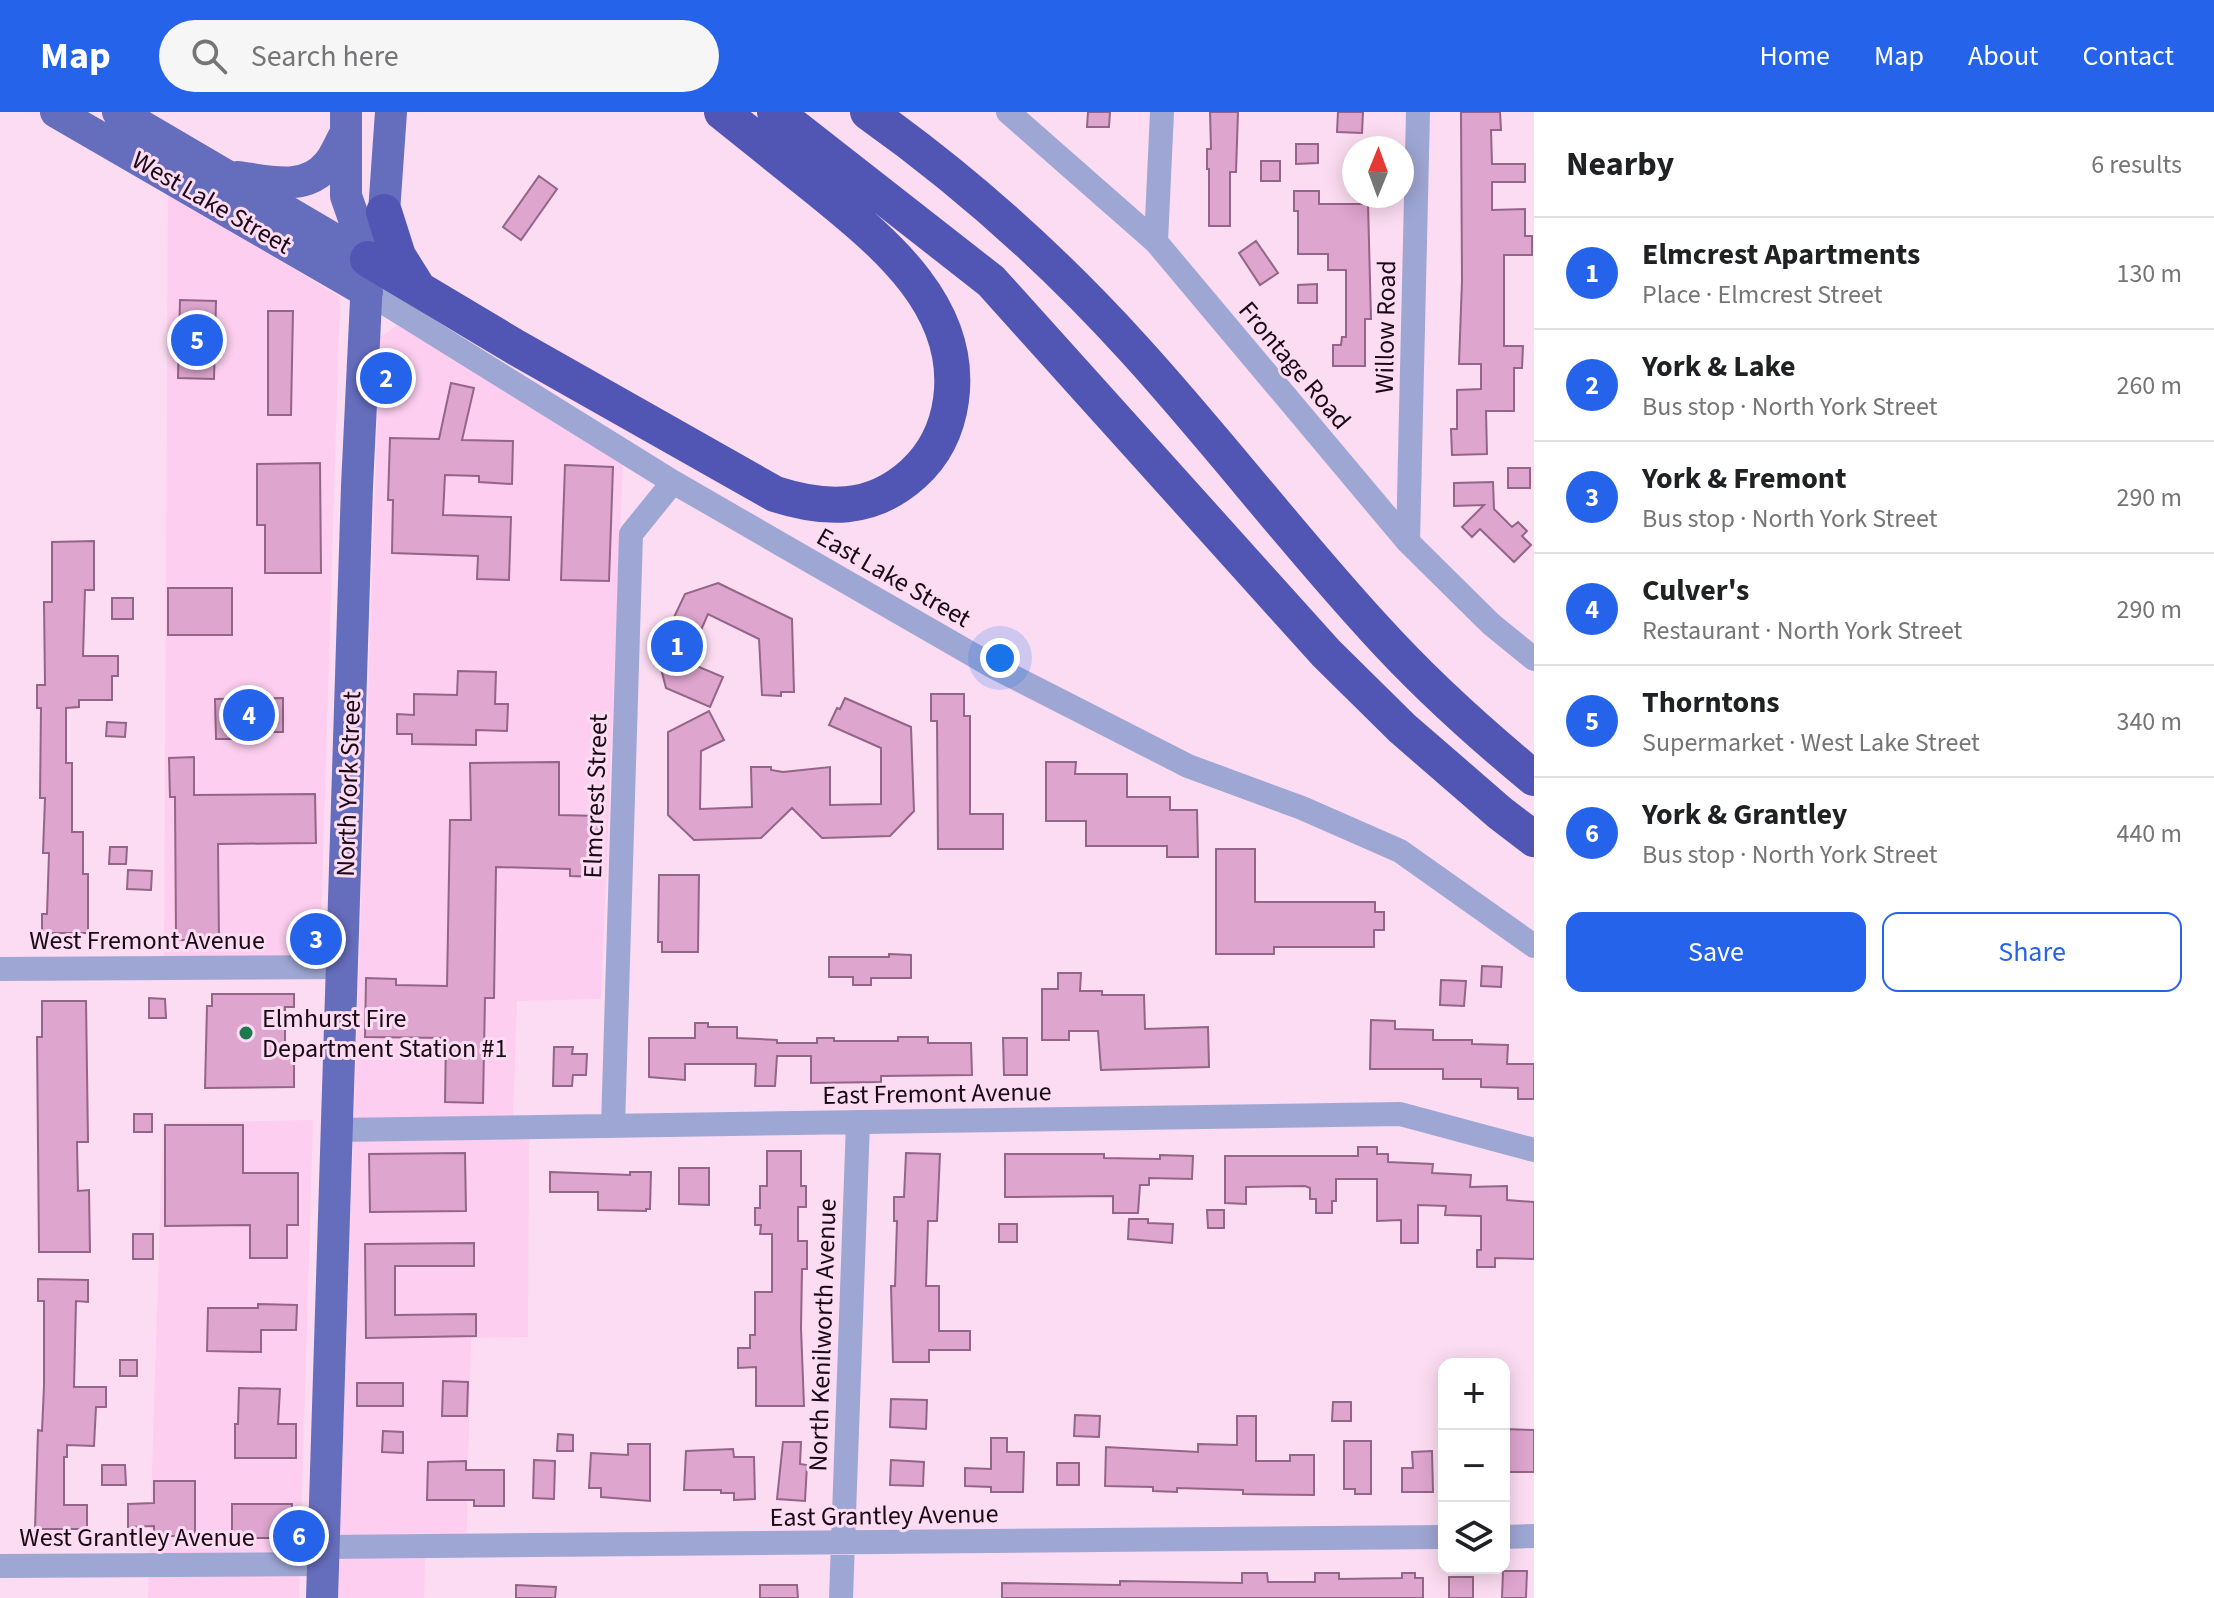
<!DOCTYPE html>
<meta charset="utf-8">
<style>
:root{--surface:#fff;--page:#f6f6f6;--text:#202124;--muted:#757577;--line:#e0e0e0;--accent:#2563eb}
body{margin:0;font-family:"Source Sans 3",sans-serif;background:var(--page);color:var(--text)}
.controls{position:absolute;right:24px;bottom:24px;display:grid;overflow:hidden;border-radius:16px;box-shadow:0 4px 20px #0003}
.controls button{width:72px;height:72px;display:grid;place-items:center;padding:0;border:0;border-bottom:2px solid var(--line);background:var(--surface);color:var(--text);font:40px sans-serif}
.compass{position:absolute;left:1342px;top:24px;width:72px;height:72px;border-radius:50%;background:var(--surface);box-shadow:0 4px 20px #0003;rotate:1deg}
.you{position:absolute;left:1000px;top:546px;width:28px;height:28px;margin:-20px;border:6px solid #fff;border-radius:50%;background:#1a73e8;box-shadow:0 0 0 12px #1a73e833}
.badge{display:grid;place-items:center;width:52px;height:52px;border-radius:50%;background:var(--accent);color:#fff;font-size:26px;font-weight:700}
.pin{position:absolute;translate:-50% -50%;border:4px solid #fff;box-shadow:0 2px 8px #0006}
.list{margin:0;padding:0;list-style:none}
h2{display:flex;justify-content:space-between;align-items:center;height:104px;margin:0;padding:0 32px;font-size:34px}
h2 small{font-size:26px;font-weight:400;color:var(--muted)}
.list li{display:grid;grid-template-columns:52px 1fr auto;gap:24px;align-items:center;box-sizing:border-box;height:112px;padding:0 32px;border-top:2px solid var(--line)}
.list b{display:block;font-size:30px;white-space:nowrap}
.list p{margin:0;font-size:26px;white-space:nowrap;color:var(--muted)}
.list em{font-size:26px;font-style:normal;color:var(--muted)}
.actions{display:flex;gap:16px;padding:24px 32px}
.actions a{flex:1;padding:18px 0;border:2px solid var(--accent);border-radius:16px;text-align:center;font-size:28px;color:var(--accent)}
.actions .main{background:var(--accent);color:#fff}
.icon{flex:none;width:44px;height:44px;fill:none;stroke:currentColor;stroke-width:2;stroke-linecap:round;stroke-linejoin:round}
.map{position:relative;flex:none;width:1534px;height:1486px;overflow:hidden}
header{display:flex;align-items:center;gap:48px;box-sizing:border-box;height:112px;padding:0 40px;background:var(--accent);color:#fff}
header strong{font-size:38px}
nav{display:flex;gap:44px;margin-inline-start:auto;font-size:28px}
.search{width:560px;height:72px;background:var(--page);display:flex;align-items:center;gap:20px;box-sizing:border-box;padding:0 28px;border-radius:44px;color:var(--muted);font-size:30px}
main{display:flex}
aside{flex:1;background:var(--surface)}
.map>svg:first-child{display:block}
</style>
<header>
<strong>Map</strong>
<div class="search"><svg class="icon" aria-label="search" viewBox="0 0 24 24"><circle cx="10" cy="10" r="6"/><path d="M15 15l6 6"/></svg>Search here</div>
<nav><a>Home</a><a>Map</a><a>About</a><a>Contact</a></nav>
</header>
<main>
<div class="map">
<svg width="1534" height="1486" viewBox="0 0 1534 1486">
<rect width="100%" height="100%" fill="#fcdcf2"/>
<!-- built -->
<path fill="#fdceef" d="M168 81 340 185 320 844H164Z
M402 210 623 348 601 887 517 889 513 1003 529 1004 528 1225 471 1226 466 1443 425 1442 424 1486H338L380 225Z
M313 1008 299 1486H148L163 1011Z"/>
<!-- building -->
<path fill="#dea5ce" stroke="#936586" stroke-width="2" d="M1088 0H1110L1109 15H1087Z
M1210 0H1238L1236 60H1230V114H1209V57H1207V37H1211Z
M1338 0H1363L1362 21 1337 20Z
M1461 0H1500L1501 18H1491L1492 52H1525V70H1492V98L1525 97V124H1532V143H1504V234H1523L1522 256H1514V299H1486L1487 342 1452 343 1451 317H1457V278L1481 277V252H1459L1462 169Z
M1296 32H1318V51L1296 52Z
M1261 49H1280V69H1261Z
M539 64 557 77 521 128 503 115Z
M1294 79H1319V92H1368L1371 207H1365V254H1333V233H1341L1342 225H1346V158H1328V142H1298V99H1294Z
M1256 129 1278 161 1260 173 1239 141Z
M1317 172V191H1298V173Z
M180 188 216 189 214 267 178 266Z
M268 199H293L291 303H268Z
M451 271 474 276 462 328 513 329 512 372 479 370V364L445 363 443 403 511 405 509 468 477 467 478 444 392 441 393 388H388L390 326 439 327Z
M320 351 321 461H265V413H257V352Z
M565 353 613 355 609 469 561 468Z
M1508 356H1530V376H1508Z
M1493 370 1494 397 1512 415 1518 410 1527 419 1522 424 1531 433 1514 450 1480 417 1472 425 1462 415 1484 393 1454 394V371Z
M94 429V478H85L83 544H118V564H112V588H79V595L66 596V651H72V720H83V762H88V821H42V802H47L49 741H43L45 686H40L41 596H37V573H45L44 490H52V430Z
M718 471 792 507 794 580H781V584L762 583 759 527 708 502 687 550 723 565 710 595 666 576 657 541 685 482Z
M168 476H232V523H168Z
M112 486H133V507H112Z
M458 559 496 560 495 592H508L507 619 476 618V633L412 632V622H397V602L414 603V582L457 583Z
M931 582H964V604H970V702H1003V737H938L937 609H931Z
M283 586V620H254V627H216L215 587Z
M845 586 911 615 914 699 890 724 822 726 792 696 761 726 694 728 668 703V620L709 599 724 628 701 639 700 697 752 695 751 655H771V658L783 660 830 655V693L881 692V636L829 613 837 596 840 597Z
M107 610 126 611 125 625 106 624Z
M194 645V683L315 682 316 731 218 732 219 828H176L175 685H170L169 646Z
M559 650V703L599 704 598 765 570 764V757L496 755 494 886H485L483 991 445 990 446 926 365 925 366 866 396 867V873L447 874 450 708H471L470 651Z
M1046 650H1076L1075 662H1127V685H1170V698H1197L1198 745H1167V734H1086V709H1046Z
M110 735H127L126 752H109Z
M1216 737H1255V790H1375V800H1384V818H1374V835H1274V842H1216Z
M128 758 152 759 151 778 127 777Z
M659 763H699L698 840H662V830H658Z
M889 842 911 843V866H871V873H853V865H829V845H889Z
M1482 854 1502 855 1501 875 1481 874Z
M1058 861H1081L1080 879H1102V883H1144L1145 917 1208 915 1209 955 1101 958 1098 919H1069V928H1042V877H1058Z
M1441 868 1466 869 1464 894 1440 893Z
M212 882H294V895H285V946H294V975L205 976 207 894H212Z
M149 886 165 887 166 906H149Z
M42 889H86L88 1030H77L78 1079 89 1078 90 1140H39L37 925H42Z
M1371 908 1395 909V917L1433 918V928H1472V932L1508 933 1507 952H1534V987H1518V976L1481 975V967H1443V957H1370Z
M695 911H708V915H737V926L777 928V931H817V926H834V929H898V925H928V931H971L972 963 881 964V970L811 971V944H777L775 974H755L756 952H685V968L649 965V926H695Z
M1003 926H1027V963H1004Z
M554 935H573L572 942H587L586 963H573L572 974H553Z
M134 1002H152V1020H134Z
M165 1013H243V1061H298V1113H287V1146H250V1113L165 1114Z
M1358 1035H1377V1042H1388V1050L1433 1052 1432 1061 1471 1063 1470 1075 1507 1074V1088L1534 1090V1147L1495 1146V1155H1477V1138H1481V1104L1445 1103 1446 1094 1418 1093V1131H1401V1108L1377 1109V1067H1336V1089H1332V1101H1316V1087H1310V1076L1305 1074 1246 1075V1092L1225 1091V1044H1358Z
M767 1039H801V1074H806V1095H798V1129H807V1157H802L801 1216 804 1294H756V1255L738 1256V1236H750V1223H755V1180H772V1122H760L761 1113H755V1096H760V1074H767Z
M465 1041 466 1099 370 1100 369 1042Z
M906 1041 940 1042 937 1109H928L926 1174H939V1219H970V1238H929V1250H893L891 1174H895L897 1109H894V1085H904Z
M1005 1042H1104V1046L1160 1047V1043L1193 1044 1192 1067 1149 1066V1073H1140L1138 1101H1113V1084L1005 1085Z
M679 1056H709V1093L679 1092Z
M550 1060 630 1063V1060H651L650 1097H646V1099L598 1098V1080H550Z
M1207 1098H1224V1116H1208Z
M1129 1107H1148V1111L1173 1112 1172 1131 1128 1127Z
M999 1112H1017V1130H999Z
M133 1122H153V1147H133Z
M474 1131V1154H395V1203L476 1202V1224L366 1226 365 1132Z
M38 1167 88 1168V1190L76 1189 74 1275H106V1295H96L94 1334 67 1333V1345H64V1393H87V1417H35L38 1318 42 1319 44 1274V1189H38Z
M258 1192 297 1193 296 1218H261V1240L207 1239 208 1196H258Z
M120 1248H137V1264H120Z
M443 1269 468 1270 467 1304H442Z
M357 1271H403V1294H357Z
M239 1276 280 1277 278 1312H296V1346H235V1312H238Z
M891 1287 927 1288 926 1317 890 1315Z
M1333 1290H1351V1309H1332Z
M1075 1303 1100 1304 1099 1325 1074 1324Z
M1237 1304H1256V1349H1290V1343H1314V1383L1243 1382V1378L1177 1376V1380L1153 1379V1375L1105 1374 1106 1335 1198 1340V1332L1237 1333Z
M1504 1317 1534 1318V1360H1504Z
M383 1319 403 1320V1341L382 1340Z
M558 1322 573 1323V1339H557Z
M991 1326H1007V1340H1024L1023 1380H991V1375L965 1374V1356L991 1357Z
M1344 1329H1371V1382H1355V1377H1344Z
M783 1330H801L800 1352 807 1353 805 1389 777 1387Z
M628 1332H650V1389L601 1385V1376H589L591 1341 628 1343Z
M733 1337 734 1345H754L755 1387 734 1388V1381H721V1378H684L686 1339Z
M1432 1339 1433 1380H1402V1356H1413L1412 1340Z
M534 1348 555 1349 554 1387 533 1386Z
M891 1348 924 1350 923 1374 890 1373Z
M466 1349V1358H504V1394H474V1388H427L428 1350Z
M1057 1351H1079V1373H1057Z
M102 1353H125L126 1373H102Z
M154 1369H195V1424H154V1414L128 1415V1392L154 1391Z
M232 1392H292V1426H232Z
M1503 1459H1527L1526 1486H1502Z
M1242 1461H1267L1268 1470H1315V1461H1339V1467L1402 1466V1461H1415V1466H1423V1486H1002V1471L1120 1473V1469L1242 1471Z
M1449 1465H1473V1486H1449Z
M516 1473 556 1475 555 1486H516Z
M760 1473H797L798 1486H760Z"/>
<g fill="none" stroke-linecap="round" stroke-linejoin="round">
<!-- minor -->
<path stroke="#9ea6d3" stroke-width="24" d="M1008 0 1156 130 1408 430 1491 512 1534 547
M1156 130 1162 0
M367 180 673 370 994 555 1188 654 1302 696 1400 739 1534 834
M1408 430 1418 0
M0 857 343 855
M613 1014 631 422 673 370
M337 1018 1400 1002 1534 1038
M1504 1425 1534 1424
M324 1435 1444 1425
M0 1454 323 1452
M841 1486 858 1010"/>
<!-- major -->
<path stroke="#656dbd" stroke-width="32" d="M56 0 367 180
M118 0 368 147
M346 0V84L368 147
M238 65C268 69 306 80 328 52 335 44 339 33 344 24
M322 1486 357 374 368 147 384 100 391 0"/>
<!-- highway -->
<path stroke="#5156b4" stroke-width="36" d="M775 0 991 169 1326 541 1402 616 1500 701 1534 727
M868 0C964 68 1055 150 1134 237 1217 328 1292 427 1375 517 1424 571 1478 620 1534 666
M384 100 398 144 418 176
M368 147 517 236 775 382C825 398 871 400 913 362 934 343 947 317 951 288 964 194 883 130 818 77 786 51 754 26 722 0"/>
</g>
<!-- markers -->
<circle fill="#1e784d" stroke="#fcdcf2" stroke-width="3" cx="246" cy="921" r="8"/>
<g text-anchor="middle" stroke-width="6" stroke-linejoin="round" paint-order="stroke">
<!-- street labels -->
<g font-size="26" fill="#1a0916" stroke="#fcdcf2">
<text transform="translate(212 90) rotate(30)" y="9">West Lake Street</text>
<text transform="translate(1385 215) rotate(-89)" y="9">Willow Road</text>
<text transform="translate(1295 253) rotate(50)" y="9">Frontage Road</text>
<text transform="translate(894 465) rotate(30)" y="9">East Lake Street</text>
<text transform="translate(348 672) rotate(-88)" y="9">North York Street</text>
<text transform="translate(595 684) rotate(-88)" y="9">Elmcrest Street</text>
<text x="147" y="837">West Fremont Avenue</text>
<text transform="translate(937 981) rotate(-1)" y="9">East Fremont Avenue</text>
<text transform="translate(822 1223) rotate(-88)" y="9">North Kenilworth Avenue</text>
<text transform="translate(884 1403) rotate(-1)" y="9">East Grantley Avenue</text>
<text x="137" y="1434">West Grantley Avenue</text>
</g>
<!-- poi labels -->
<g font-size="26" fill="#1a0916" stroke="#fcdcf2" text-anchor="start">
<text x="262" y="915">Elmhurst Fire<tspan x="262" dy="30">Department Station #1</tspan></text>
</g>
</g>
</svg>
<div class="controls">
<button>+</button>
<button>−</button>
<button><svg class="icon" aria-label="layers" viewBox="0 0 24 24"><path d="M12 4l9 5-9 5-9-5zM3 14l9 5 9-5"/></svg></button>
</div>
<svg class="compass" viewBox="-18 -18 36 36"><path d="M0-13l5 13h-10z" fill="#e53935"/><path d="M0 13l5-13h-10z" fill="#757577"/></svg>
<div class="you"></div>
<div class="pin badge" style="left:677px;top:534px">1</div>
<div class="pin badge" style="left:386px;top:266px">2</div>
<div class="pin badge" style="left:316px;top:827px">3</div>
<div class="pin badge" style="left:249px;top:603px">4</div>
<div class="pin badge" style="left:197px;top:228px">5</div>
<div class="pin badge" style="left:299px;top:1424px">6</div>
</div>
<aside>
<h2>Nearby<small>6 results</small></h2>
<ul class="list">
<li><span class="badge">1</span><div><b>Elmcrest Apartments</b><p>Place · Elmcrest Street</p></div><em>130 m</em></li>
<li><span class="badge">2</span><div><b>York &amp; Lake</b><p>Bus stop · North York Street</p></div><em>260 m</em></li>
<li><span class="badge">3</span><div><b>York &amp; Fremont</b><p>Bus stop · North York Street</p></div><em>290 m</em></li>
<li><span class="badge">4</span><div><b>Culver's</b><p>Restaurant · North York Street</p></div><em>290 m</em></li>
<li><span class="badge">5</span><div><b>Thorntons</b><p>Supermarket · West Lake Street</p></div><em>340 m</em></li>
<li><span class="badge">6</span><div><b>York &amp; Grantley</b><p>Bus stop · North York Street</p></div><em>440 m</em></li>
</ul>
<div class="actions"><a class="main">Save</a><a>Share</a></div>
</aside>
</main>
